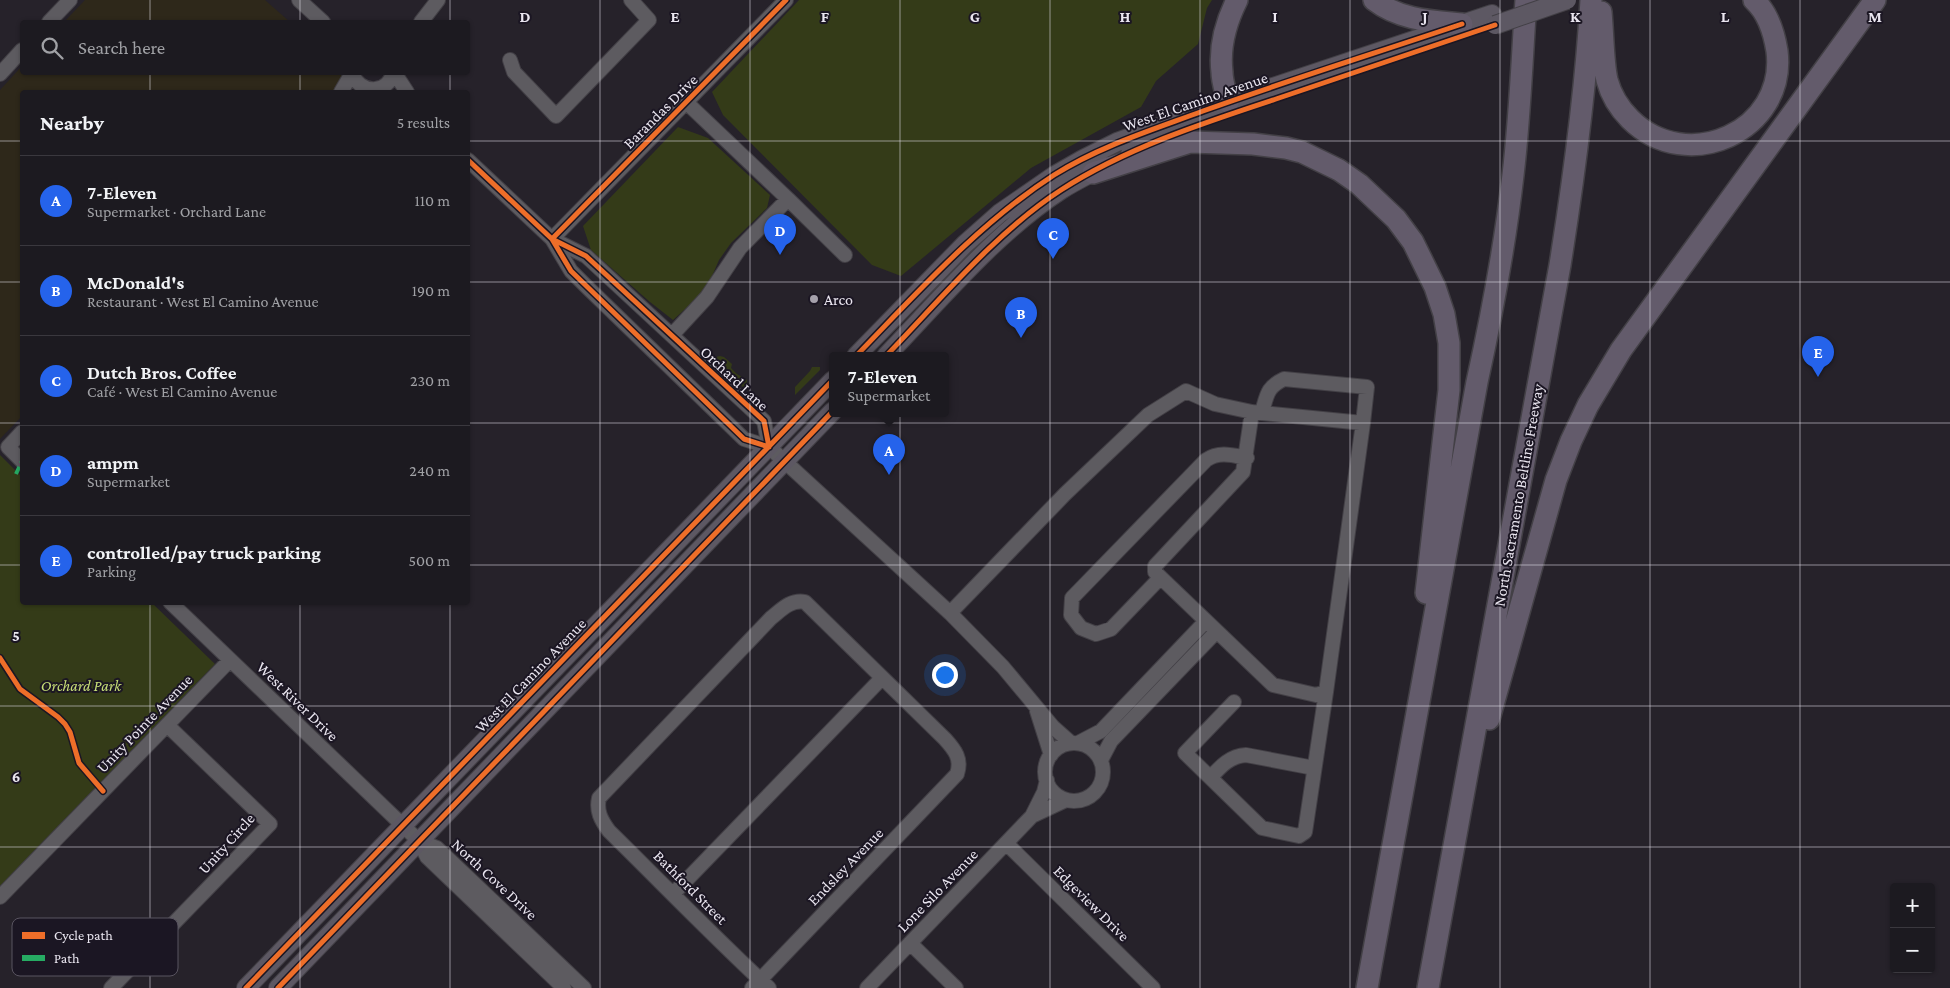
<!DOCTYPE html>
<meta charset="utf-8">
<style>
:root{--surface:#1c1a20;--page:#252329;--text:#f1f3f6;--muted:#a0a1a5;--line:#3a383e;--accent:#2563eb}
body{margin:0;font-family:"Crimson Pro",serif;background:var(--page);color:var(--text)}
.controls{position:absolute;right:15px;bottom:15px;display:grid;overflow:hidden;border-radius:5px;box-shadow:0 1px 4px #0004}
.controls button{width:45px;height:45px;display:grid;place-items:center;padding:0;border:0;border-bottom:1px solid var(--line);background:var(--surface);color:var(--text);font:25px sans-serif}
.you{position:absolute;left:944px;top:674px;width:18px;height:18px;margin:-12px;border:4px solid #fff;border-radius:50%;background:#1a73e8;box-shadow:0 0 0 8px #1a73e833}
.badge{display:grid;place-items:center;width:32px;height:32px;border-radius:50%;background:var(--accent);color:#fff;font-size:16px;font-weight:700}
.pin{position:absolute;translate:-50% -41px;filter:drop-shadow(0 1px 2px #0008)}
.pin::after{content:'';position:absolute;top:26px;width:18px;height:15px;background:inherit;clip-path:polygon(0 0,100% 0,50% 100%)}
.popup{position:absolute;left:829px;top:352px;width:120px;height:65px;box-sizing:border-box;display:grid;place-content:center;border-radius:5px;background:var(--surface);filter:drop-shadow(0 1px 4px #0005);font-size:16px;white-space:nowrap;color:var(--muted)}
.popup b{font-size:19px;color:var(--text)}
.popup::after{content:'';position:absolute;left:50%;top:100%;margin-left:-10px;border:10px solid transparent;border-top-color:var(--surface)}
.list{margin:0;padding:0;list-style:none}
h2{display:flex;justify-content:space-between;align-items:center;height:65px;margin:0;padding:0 20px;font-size:21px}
h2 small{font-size:16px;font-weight:400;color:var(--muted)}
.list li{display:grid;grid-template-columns:32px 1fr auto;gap:15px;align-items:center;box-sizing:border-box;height:90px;padding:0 20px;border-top:1px solid var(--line)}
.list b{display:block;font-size:19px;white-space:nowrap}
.list p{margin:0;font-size:16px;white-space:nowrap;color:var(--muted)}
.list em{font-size:16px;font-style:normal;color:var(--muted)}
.icon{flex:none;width:28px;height:28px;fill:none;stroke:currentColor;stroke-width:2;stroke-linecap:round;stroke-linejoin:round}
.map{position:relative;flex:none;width:1950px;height:988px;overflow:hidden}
.search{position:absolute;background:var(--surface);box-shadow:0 1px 4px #0004;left:20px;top:20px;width:450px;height:55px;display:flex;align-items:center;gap:12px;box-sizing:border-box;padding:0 18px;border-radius:5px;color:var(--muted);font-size:19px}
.panel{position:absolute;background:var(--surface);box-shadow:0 1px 4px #0004;left:20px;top:90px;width:450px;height:515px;border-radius:5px}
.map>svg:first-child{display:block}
</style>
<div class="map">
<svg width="1950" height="988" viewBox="0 0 1950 988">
<rect width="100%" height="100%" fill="#26222a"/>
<!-- education -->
<path fill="#2e281a" d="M85 0H265L290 22H64Z
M22 66V72L342 73 339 85 333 92H22V416L0 439V90Z"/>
<!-- green -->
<path fill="#343b18" d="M799 0H1212L1207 8 1198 44 1156 81 1141 107 1031 168 901 276 872 265 723 115 712 92Z
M678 127 708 138 770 195 767 208 731 243 719 260 706 290 673 320 650 302 591 250 583 226Z
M720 356 724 357 732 364 731 368 737 374 747 380 746 390 712 358Z
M812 367H820V370L795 395V387L810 371Z
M0 455 22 477V602L152 603 215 664 0 886Z"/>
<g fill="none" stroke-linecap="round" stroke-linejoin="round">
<defs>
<path id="minor" d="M299 0 323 22
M49 22 70 0
M421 22 438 0
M510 60 514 72 556 116 649 20 631 0
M352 72C358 94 388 96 393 72
M394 72 407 92
M0 74 22 50
M341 92 352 73
M687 103 788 199
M468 160 552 239 586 256 764 421 769 447
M552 239 571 271 586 286 744 439 769 447 950 613 1003 667 1053 727 1071 743
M552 239 786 0
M672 335 707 297 740 248 788 199 845 255
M1262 412C1267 395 1267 387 1284 379L1367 387 1363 423
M22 432 8 447 22 461
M1160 578 1111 629 1096 634 1081 628 1071 615 1072 598 1206 460C1219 451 1232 455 1247 458
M170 602 419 841 427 857 564 988
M950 613 1065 494 1148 415 1186 391 1215 404 1252 412 1363 423 1326 692 1316 695 1273 685 1155 572V566L1243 472 1252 412
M1234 702 1185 753 1262 828 1299 836 1305 832 1326 692
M1037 711 1051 755
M1078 743 1101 731 1205 622
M1045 772a29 29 0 1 1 58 0a29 29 0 1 1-58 0Z
M1101 760 1111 741 1216 632
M1211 777C1221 766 1230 756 1246 755L1314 768
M1032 816 1044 792 1047 780
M419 841 437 848 584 988
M1006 843 1153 988
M673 894 882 678
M0 897 230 660
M910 943 956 988
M111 988 270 824 167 725
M752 988 760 980 957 774C962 759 955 750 945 739L805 602C791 599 781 610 771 618L599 798C596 811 601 820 609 831 662 883 714 937 769 988
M867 988 1032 816 1066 800"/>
<path id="major" d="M1130 154 1152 143 1185 131
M856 356 965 244 1000 213 1055 175 1083 159 1117 142 1228 102 1492 14
M886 356C940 300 995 233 1061 190 1075 181 1090 174 1105 166
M246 988 833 380
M278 988 833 411"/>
<path id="highway" d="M1374 0C1400 20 1430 21 1462 24
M1601 12C1603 32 1603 63 1607 80 1611 95 1620 109 1630 119 1687 176 1787 131 1777 51 1774 32 1768 13 1754 0
M1228 102C1226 92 1222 82 1222 72 1219 47 1226 22 1237 0
M1093 173 1190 142 1253 144 1286 148 1302 152 1339 170 1359 184 1396 219 1413 242 1435 287 1444 314 1449 343V390L1426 593
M1489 719 1556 480 1571 441 1588 405 1621 350 1875 0
M1367 988 1477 382C1492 314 1505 245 1513 175 1520 117 1522 58 1526 0
M1428 988 1560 265C1574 177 1586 89 1591 0"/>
</defs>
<!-- minor casing -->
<use href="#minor" stroke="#434046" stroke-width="16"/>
<!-- major casing -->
<use href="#major" stroke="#434046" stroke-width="20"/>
<!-- highway casing -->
<use href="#highway" stroke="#434046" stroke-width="24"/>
<!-- minor -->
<use href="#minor" stroke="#5d5b60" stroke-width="14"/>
<!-- major -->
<use href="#major" stroke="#5d5863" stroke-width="18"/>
<!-- highway -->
<use href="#highway" stroke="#635b6b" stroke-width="21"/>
<defs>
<path id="major-bridge" d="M1495 25 1567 0"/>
</defs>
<!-- major-bridge casing -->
<use href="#major-bridge" stroke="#434046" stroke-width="20" stroke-linecap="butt"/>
<!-- major-bridge -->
<use href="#major-bridge" stroke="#5d5863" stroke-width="18"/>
<!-- quiet -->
<path stroke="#26ab63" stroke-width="4" stroke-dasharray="8 4" stroke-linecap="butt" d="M16 474 22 461"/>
<defs>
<path id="cycleway" d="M468 160 552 239 586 256 764 421 769 447
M552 239 786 0
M552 239 571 271 744 439 769 447
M856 356C918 292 978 224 1054 175 1100 146 1152 130 1203 111 1289 80 1376 53 1462 24
M886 356C940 300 996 232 1061 190 1126 148 1203 123 1276 99 1349 74 1422 50 1495 25
M0 658 20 689 58 717 65 724 70 732 79 763 103 791
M246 988 833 380
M278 988 833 411"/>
</defs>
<!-- cycleway casing -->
<use href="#cycleway" stroke="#1b1623" stroke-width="8"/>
<!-- cycleway -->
<use href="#cycleway" stroke="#ee6e29" stroke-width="5"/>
</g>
<!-- grid -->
<path fill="none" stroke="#eae6f0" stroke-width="1" stroke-opacity="0.55" d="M150 0V22M300 0V22M450 0V22M600 0V988M750 0V988M900 0V988M1050 0V988M1200 0V988M1350 0V988M1500 0V988M1650 0V988M1800 0V988M150 72V92M300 72V92M450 72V92M0 141H22M468 141H1950M0 282H22M468 282H1950M0 423H22M468 423H1950M0 565H22M468 565H1950M150 602V988M300 602V988M450 602V988M0 706H1950M0 847H1950"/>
<!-- markers -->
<circle fill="#a5a1ab" stroke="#1b1623" stroke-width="2" cx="814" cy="299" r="5"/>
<g text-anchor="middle" stroke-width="4" stroke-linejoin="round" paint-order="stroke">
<!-- street labels -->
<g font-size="16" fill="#eae6f0" stroke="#1b1623">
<text transform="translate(1195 101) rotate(-19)" y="6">West El Camino Avenue</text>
<text transform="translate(660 111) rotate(-45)" y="6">Barandas Drive</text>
<text transform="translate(735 378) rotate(43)" y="6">Orchard Lane</text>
<text transform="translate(1518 495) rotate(-80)" y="6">North Sacramento Beltline Freeway</text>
<text transform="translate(530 675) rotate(-46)" y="6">West El Camino Avenue</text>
<text transform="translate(298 701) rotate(44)" y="6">West River Drive</text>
<text transform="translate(144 723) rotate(-46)" y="6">Unity Pointe Avenue</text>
<text transform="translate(226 843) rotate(-48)" y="6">Unity Circle</text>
<text transform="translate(845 866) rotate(-46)" y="6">Endsley Avenue</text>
<text transform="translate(495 879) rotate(43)" y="6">North Cove Drive</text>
<text transform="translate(691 887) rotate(45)" y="6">Bathford Street</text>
<text transform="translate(937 890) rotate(-46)" y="6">Lone Silo Avenue</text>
<text transform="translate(1092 903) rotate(45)" y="6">Edgeview Drive</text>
</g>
<!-- poi labels -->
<g font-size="16" fill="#eae6f0" stroke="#1b1623" text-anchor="start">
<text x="824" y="305">Arco</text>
</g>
<!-- park labels -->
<g font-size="16" font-style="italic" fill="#c6dd76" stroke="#1b1623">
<text x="81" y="691">Orchard Park</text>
</g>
</g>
<!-- legend -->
<rect x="12" y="918" width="166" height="58" rx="8" fill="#1b1623" stroke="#595460" stroke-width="1"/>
<rect x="22" y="932" width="23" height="7" fill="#ee6e29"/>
<rect x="22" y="955" width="23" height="6" fill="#26ab63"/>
<g font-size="14" fill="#eae6f0">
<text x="54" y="940">Cycle path</text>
<text x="54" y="963">Path</text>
</g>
<g font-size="16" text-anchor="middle" font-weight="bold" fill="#eae6f0" stroke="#1b1623" stroke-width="4" stroke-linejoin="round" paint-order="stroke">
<text x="525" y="22">D</text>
<text x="675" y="22">E</text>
<text x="825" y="22">F</text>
<text x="975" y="22">G</text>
<text x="1125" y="22">H</text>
<text x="1275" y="22">I</text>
<text x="1425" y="22">J</text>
<text x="1575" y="22">K</text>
<text x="1725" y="22">L</text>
<text x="1875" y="22">M</text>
<text x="16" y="641">5</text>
<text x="16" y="782">6</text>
</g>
</svg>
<div class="controls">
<button>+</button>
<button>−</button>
</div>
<div class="you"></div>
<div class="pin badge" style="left:889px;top:475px">A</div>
<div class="popup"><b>7-Eleven</b>Supermarket</div>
<div class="pin badge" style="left:1021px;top:338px">B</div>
<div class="pin badge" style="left:1053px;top:259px">C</div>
<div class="pin badge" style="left:780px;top:255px">D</div>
<div class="pin badge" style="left:1818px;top:377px">E</div>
<div class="search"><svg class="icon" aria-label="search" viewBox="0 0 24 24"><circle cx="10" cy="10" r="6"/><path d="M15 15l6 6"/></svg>Search here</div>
<section class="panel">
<h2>Nearby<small>5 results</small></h2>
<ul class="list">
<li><span class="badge">A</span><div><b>7-Eleven</b><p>Supermarket · Orchard Lane</p></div><em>110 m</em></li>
<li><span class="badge">B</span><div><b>McDonald's</b><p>Restaurant · West El Camino Avenue</p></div><em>190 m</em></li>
<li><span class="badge">C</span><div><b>Dutch Bros. Coffee</b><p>Café · West El Camino Avenue</p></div><em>230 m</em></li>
<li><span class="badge">D</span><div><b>ampm</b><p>Supermarket</p></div><em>240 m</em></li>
<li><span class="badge">E</span><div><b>controlled/pay truck parking</b><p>Parking</p></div><em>500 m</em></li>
</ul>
</section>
</div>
